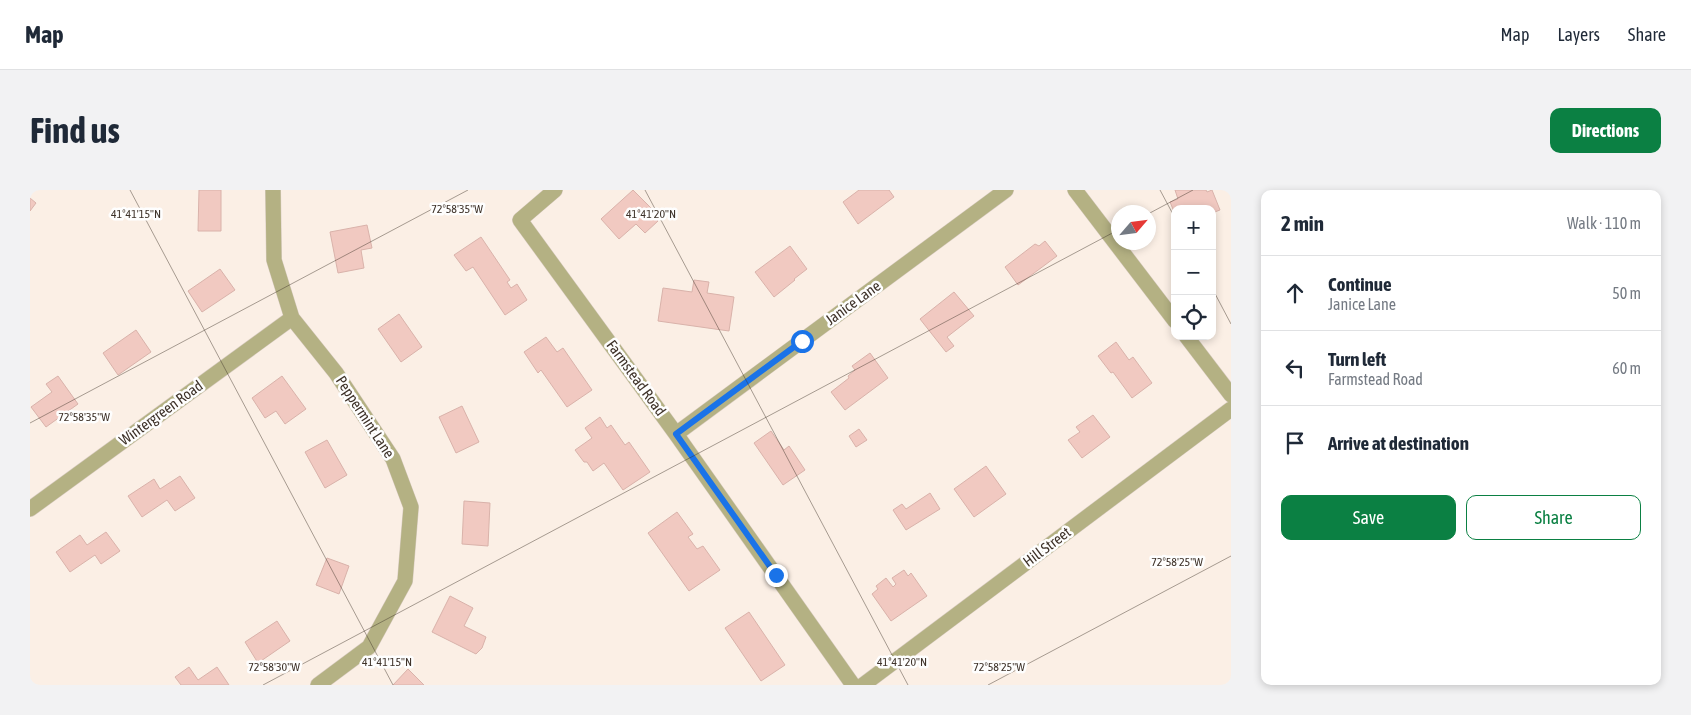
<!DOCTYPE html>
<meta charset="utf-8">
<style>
:root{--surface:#fff;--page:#f2f2f3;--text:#1f2937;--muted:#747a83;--line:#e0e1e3;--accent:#0b8043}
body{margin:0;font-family:"Asap Condensed",sans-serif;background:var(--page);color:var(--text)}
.controls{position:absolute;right:15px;top:15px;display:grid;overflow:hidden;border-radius:10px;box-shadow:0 2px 8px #0003}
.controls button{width:45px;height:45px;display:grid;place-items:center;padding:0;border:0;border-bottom:1px solid var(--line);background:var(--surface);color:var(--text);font:25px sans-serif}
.compass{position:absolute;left:1081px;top:15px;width:45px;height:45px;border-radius:50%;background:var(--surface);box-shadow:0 2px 8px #0003;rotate:62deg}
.stop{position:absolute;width:15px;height:15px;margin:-11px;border:4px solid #1a73e8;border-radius:50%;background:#fff}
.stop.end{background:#1a73e8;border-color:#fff;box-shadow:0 1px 5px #0008}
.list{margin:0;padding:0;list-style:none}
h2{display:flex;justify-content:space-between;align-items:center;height:65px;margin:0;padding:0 20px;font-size:21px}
h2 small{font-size:16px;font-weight:400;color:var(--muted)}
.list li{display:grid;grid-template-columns:32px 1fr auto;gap:15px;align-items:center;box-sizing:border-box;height:75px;padding:0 20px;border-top:1px solid var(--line)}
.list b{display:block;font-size:19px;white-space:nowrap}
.list p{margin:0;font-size:16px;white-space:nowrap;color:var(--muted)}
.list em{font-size:16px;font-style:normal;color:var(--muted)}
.actions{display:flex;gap:10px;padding:15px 20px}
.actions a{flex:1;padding:11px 0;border:1px solid var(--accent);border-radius:10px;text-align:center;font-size:18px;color:var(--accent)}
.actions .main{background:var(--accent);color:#fff}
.icon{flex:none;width:28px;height:28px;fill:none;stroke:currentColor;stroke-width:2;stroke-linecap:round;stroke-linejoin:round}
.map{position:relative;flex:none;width:1201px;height:495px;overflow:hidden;border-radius:10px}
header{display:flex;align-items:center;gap:30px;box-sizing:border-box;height:70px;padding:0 25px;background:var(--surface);border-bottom:1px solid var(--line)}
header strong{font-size:24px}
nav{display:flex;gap:28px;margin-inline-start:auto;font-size:18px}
.intro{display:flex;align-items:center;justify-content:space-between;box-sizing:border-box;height:120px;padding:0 30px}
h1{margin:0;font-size:35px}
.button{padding:12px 22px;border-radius:10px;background:var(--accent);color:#fff;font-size:18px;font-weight:700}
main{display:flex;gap:30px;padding:0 30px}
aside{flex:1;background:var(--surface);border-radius:10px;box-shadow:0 2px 8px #0003}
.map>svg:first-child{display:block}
</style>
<header>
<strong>Map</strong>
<nav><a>Map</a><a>Layers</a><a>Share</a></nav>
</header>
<div class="intro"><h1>Find us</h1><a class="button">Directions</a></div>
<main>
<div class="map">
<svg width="1201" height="495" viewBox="0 0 1201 495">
<rect width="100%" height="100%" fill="#fbefe5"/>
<!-- building -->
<path fill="#f1c9c1" stroke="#d9b2aa" d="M169 0H191V41H168Z
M603 0 622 19 620 21 628 31 615 43 606 34 589 49 571 29Z
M829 0H859L864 7 828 34 813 12Z
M1145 0H1176L1177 2 1182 0 1190 20 1182 23V19H1145V24L1140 12 1148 9Z
M0 8 6 13 0 21Z
M337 35 342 58 331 60 334 78 308 83 300 42Z
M451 47 480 90 477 92 481 98 487 94 497 110 475 125 443 77 436 81 424 65Z
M1015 51 1027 66 988 95 975 77 1005 54 1009 56Z
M760 56 777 79 764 89 765 90 744 107 725 82Z
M190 79 205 100 172 122 158 101Z
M664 90 679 92 677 103 704 107 699 141 628 131 633 98 662 102Z
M924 102 944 126 917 147 924 156 916 162 890 129Z
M369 124 392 157 371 172 348 139Z
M106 140 121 162 88 185 73 163Z
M516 147 527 162 533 158 562 200 537 217 511 180 508 183 494 162Z
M1086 152 1099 170 1103 167 1122 193 1102 208 1083 182 1081 183 1068 166Z
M840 163 858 188 815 220 801 202 819 188 818 186 825 180 822 176Z
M28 186 48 214 16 237 1 217 22 202 16 194Z
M252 186 276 219 255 234 246 221 235 228 222 208Z
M432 216 449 252 426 263 409 227Z
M1063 225 1080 247 1052 268 1038 250 1050 242 1046 237Z
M570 227 577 238 581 235 595 255 599 252 620 282 593 300 574 273 563 281 557 272H554L545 260 562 248 555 238Z
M829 239 837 250 826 257 819 246Z
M741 241 754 260 759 256 775 280 753 295 724 253Z
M297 250 317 285 295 298 275 262Z
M956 276 976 304 944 327 924 299Z
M150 286 165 308 145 321 137 310 112 327 98 306 124 289 130 299Z
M900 303 910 319 876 340 863 320 872 314 876 319Z
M434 311 460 313 458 356 432 354Z
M647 322 663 344 658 347 667 359 673 356 690 380 659 401 618 343Z
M76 342 90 361 71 374 65 365 40 382 26 362 50 345 57 355Z
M297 368 319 376 309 404 286 395Z
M874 380 878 386 881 383 897 406 861 431 842 404 848 399 846 396 856 388 863 397 866 394 862 388Z
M420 406 443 418 434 436 456 447 452 458 446 464 402 442Z
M719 422 755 475 731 491 695 438Z
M247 431 260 451 228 473 215 452Z
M159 477 168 490 187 477 199 495H151L145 487Z
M378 479 394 495H363Z"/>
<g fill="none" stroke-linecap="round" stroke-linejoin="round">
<defs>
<path id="minor" d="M243 0 244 70 262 128 306 183 363 269 381 317 375 391 339 457 288 495
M525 0 490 30 646 244 823 495
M1045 0 1145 131
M1156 146 1201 205
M646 244 976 0
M0 319 262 128
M833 495 1201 219"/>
</defs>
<!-- minor casing -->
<use href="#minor" stroke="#d9cdc3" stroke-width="16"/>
<!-- minor -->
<use href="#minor" stroke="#b4b183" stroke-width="15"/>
</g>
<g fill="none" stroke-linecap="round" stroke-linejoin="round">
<!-- route -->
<path stroke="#1a73e8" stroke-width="6" d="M746 385 646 244 772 151"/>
</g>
<!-- ticks -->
<path fill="none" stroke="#3e3229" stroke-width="1" stroke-opacity="0.45" d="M100 0 363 495M615 0 878 495M1130 0 1145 28M1118 24 1163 0M1182 98 1201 134M0 233 438 0M233 495 1088 40M958 495 1201 366"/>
<g text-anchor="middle" stroke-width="5" stroke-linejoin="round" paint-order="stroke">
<!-- street labels -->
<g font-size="15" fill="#3e3229" stroke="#fefefe">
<text transform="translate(823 113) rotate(-36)" y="5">Janice Lane</text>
<text transform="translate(606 188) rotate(54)" y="5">Farmstead Road</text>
<text transform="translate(131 223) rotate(-36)" y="5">Wintergreen Road</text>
<text transform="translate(335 227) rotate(57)" y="5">Peppermint Lane</text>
<text transform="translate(1017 357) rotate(-37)" y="5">Hill Street</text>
</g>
</g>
<g font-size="12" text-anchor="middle" fill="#3e3229" stroke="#fefefe" stroke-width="5" stroke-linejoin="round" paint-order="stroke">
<text x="427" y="23">72°58'35"W</text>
<text x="106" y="28">41°41'15"N</text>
<text x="621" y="28">41°41'20"N</text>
<text x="54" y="231">72°58'35"W</text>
<text x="1147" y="376">72°58'25"W</text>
<text x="357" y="476">41°41'15"N</text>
<text x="872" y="476">41°41'20"N</text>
<text x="244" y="481">72°58'30"W</text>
<text x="969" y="481">72°58'25"W</text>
</g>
</svg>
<div class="controls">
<button>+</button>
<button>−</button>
<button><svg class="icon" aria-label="locate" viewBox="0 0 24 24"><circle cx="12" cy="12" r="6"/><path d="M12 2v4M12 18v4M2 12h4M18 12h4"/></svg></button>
</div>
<svg class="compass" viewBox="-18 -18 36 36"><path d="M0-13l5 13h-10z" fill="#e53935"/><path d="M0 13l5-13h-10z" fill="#747a83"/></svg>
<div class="stop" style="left:772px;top:151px"></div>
<div class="stop end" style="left:746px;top:385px"></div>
</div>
<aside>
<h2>2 min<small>Walk · 110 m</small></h2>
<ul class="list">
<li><svg class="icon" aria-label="ahead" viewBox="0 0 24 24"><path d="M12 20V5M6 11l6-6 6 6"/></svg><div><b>Continue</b><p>Janice Lane</p></div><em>50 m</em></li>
<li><svg class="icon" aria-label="left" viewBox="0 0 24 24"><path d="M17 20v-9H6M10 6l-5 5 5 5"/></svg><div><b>Turn left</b><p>Farmstead Road</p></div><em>60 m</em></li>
<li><svg class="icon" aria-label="arrive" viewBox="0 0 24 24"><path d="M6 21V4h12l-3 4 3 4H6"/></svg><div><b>Arrive at destination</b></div></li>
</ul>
<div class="actions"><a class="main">Save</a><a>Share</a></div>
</aside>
</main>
